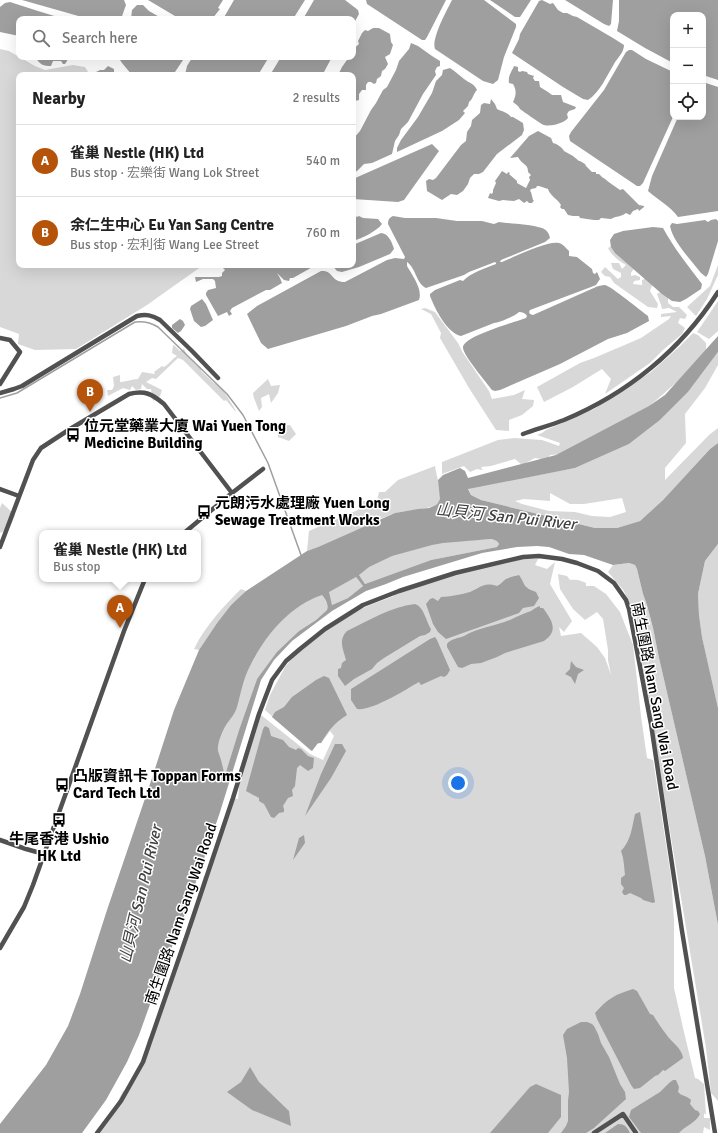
<!DOCTYPE html>
<meta charset="utf-8">
<style>
:root{--surface:#fff;--page:#f6f6f6;--text:#222;--muted:#767676;--line:#e0e0e0;--accent:#b45309}
body{margin:0;font-family:Signika,"Noto Sans TC",sans-serif;background:var(--page);color:var(--text)}
.controls{position:absolute;right:12px;top:12px;display:grid;overflow:hidden;border-radius:8px;box-shadow:0 4px 16px #0002}
.controls button{width:36px;height:36px;display:grid;place-items:center;padding:0;border:0;border-bottom:1px solid var(--line);background:var(--surface);color:var(--text);font:20px sans-serif}
.you{position:absolute;left:458px;top:783px;width:14px;height:14px;margin:-10px;border:3px solid #fff;border-radius:50%;background:#1a73e8;box-shadow:0 0 0 6px #1a73e833}
.badge{display:grid;place-items:center;width:26px;height:26px;border-radius:50%;background:var(--accent);color:#fff;font-size:13px;font-weight:700}
.pin{position:absolute;translate:-50% -33px;filter:drop-shadow(0 1px 2px #0008)}
.pin::after{content:'';position:absolute;top:21px;width:14px;height:12px;background:inherit;clip-path:polygon(0 0,100% 0,50% 100%)}
.popup{position:absolute;left:39px;top:530px;width:162px;height:52px;box-sizing:border-box;display:grid;place-content:center;border-radius:8px;background:var(--surface);filter:drop-shadow(0 1px 3px #0005);font-size:13px;white-space:nowrap;color:var(--muted)}
.popup b{font-size:15px;color:var(--text)}
.popup::after{content:'';position:absolute;left:50%;top:100%;margin-left:-8px;border:8px solid transparent;border-top-color:var(--surface)}
.list{margin:0;padding:0;list-style:none}
h2{display:flex;justify-content:space-between;align-items:center;height:52px;margin:0;padding:0 16px;font-size:17px}
h2 small{font-size:13px;font-weight:400;color:var(--muted)}
.list li{display:grid;grid-template-columns:26px 1fr auto;gap:12px;align-items:center;box-sizing:border-box;height:72px;padding:0 16px;border-top:1px solid var(--line)}
.list b{display:block;font-size:15px;white-space:nowrap}
.list p{margin:0;font-size:13px;white-space:nowrap;color:var(--muted)}
.list em{font-size:13px;font-style:normal;color:var(--muted)}
.icon{flex:none;width:22px;height:22px;fill:none;stroke:currentColor;stroke-width:2;stroke-linecap:round;stroke-linejoin:round}
.map{position:relative;flex:none;width:718px;height:1133px;overflow:hidden}
.search{position:absolute;background:var(--surface);box-shadow:0 4px 16px #0002;left:16px;top:16px;width:340px;height:44px;display:flex;align-items:center;gap:10px;box-sizing:border-box;padding:0 14px;border-radius:8px;color:var(--muted);font-size:15px}
.panel{position:absolute;background:var(--surface);box-shadow:0 4px 16px #0002;left:16px;top:72px;width:340px;height:196px;border-radius:8px}
.map>svg:first-child{display:block}
</style>
<div class="map">
<svg width="718" height="1133" viewBox="0 0 718 1133">
<rect width="100%" height="100%" fill="#fff"/>
<!-- green -->
<path fill="#d8d8d8" fill-rule="evenodd" d="M0 49 9 51 35 66 45 70 73 65 85 67 90 75H19V265H216L214 267 202 266 147 305 76 349 35 350 18 344 19 334 0 327Z
M613 245 635 267 631 273V276L635 275 640 277V280L634 281 633 284 642 285V280L647 278 653 283 650 291 658 304 657 308 648 307 614 283 610 277 605 276 601 272 605 267 618 279 621 277V273L613 269 611 263H619L622 269 626 265C619 261 612 256 608 248Z
M718 265V275L707 299 696 316 687 307 710 286Z
M662 291 668 294V303L673 307H679L687 315 685 319 680 318 678 323 685 328 682 334 663 350 650 363 605 394 611 379 602 369 573 387 544 402 537 387 580 363 594 358 641 338 669 319 671 316 661 317V314L677 312 669 308 662 309 661 305 657 294Z
M718 301V331L709 339 697 332Z
M425 308 435 312 458 343 463 353 489 391 492 399 514 395 525 390 522 399 534 400 533 406 522 415 509 420V431L496 430 469 388 440 338 441 333 431 314 421 309Z
M693 333 698 335 706 343V352L688 372 645 410 564 454 550 455 547 460 535 458 522 465 515 459 491 466 481 467 483 470 477 469 470 472 464 466 442 474V462L498 440 515 438 527 439 542 440 559 446 560 443 537 435 542 433 546 430 594 409 651 372 679 347Z
M173 345 175 346 180 351 184 349 187 355 197 366 201 367V371L214 383 222 388 236 411H235L226 400 224 401 183 360 178 358 156 379 152 378 146 382 162 390 160 396 153 401 151 389H147L142 384 141 389 136 390 132 386 130 390 123 388 108 396 107 390H112L114 386 113 377 120 375V382C126 382 132 379 138 379L142 372 155 374 154 372 162 366 164 367C169 364 172 359 177 356L172 353Z
M718 352V365L705 388 685 414 686 443 665 468V480L709 435 718 428V443L710 449 663 500 640 521 617 528H595L481 500 471 495 468 488 575 468 629 444 660 420 688 392ZM550 493 570 504H584L622 498 626 512 610 517 592 516 575 512 549 511 522 504 515 501 524 499 550 501Z
M268 379 271 386 280 385 278 393 271 403 269 394 261 398 262 407 259 411 254 398 253 393Z
M290 425 296 434 289 441 278 437 277 426Z
M435 466C436 474 443 496 439 503 435 508 408 511 400 512 388 515 377 520 366 526 350 533 334 540 318 547L307 551 309 531 358 510 363 501H377L379 492H385L398 480Z
M2 503 15 515 10 527 1 533 0 532V508Z
M491 539 496 540 499 544 497 547 431 560 365 584 359 575 356 577 363 586 348 598 332 605 330 599 322 595C325 600 329 604 327 610L316 620 299 631 257 679 239 730 228 766 226 772H224L220 812 181 925 168 955 153 996 183 838 266 608 408 544Z
M718 544V708L702 637 699 615 698 594 705 561Z
M522 558 538 559 535 565 547 569 555 562 550 584 572 621 564 632 559 627 561 636 581 633 597 647 605 658 611 675 608 660V650L603 619 597 612 585 620 573 609 560 589 558 574 567 576 570 580C576 579 580 580 586 583V586H594L606 594 620 612 633 645 641 716 647 758 653 760 671 877 674 920V988L684 1032 695 1078 698 1079 704 1084 706 1115 704 1113V1118H710V1130L704 1127 703 1133H97L116 1105 123 1091 127 1090 143 1061 148 1039 154 1031 185 942 183 939 189 935 192 929 188 925 197 907 196 902 204 876 207 875 233 798 238 799 239 786 257 720 261 715 310 754 323 760 334 736 330 731 321 743 317 744 311 751 265 710 270 695 285 667 300 649 347 615 370 605 394 596 393 591 454 572Z
M629 563 635 565 637 569 643 594 647 605 653 628 659 658 705 856 718 925V1101L711 1093 706 1048 634 614 624 591 608 572 613 565Z
M241 589 246 591 231 605 217 623 199 650 194 649C205 626 223 607 241 589Z"/>
<!-- water -->
<path fill="#9f9f9f" fill-rule="evenodd" d="M22 0H124L126 5 121 19H89Z
M148 0H223L218 8 220 9 212 19H180Z
M234 0H305L293 19H223Z
M314 0H345L358 10 359 14 353 25V19H303Z
M366 0H446L427 37 425 40H422L367 4Z
M452 0H484L516 24V27L504 57 498 80 493 84 483 81 435 49C431 39 447 10 452 0Z
M490 0H531L520 17H515Z
M542 0 550 4 553 3 558 10 563 13H567L573 16 577 17 613 38 624 45C624 53 617 58 614 64 606 77 600 92 588 100L583 99 563 87 512 53 519 39 520 34 539 1Z
M565 0H613L611 24 609 26 604 24Z
M619 0H718V80L703 75V15H673V63L645 48 617 31 619 21Z
M10 2 38 11 64 19H19V36L0 32V7L5 3Z
M137 5H143L149 11 163 19H131L132 10Z
M373 28H379L390 34 391 42 393 45 390 54 385 57 388 64 385 69 382 71 381 76 377 79 376 83 374 84 371 82H368L366 85V90H362L359 94V100L355 101 356 106 353 108V75H338L342 67 349 57H353C353 49 353 49 359 44L358 41 362 33 365 30 368 31Z
M411 43 418 46 432 56 440 61V66L437 67 435 71 436 75 423 94 408 122 401 129 399 135 395 141 392 154 372 163 364 164 357 171 353 173V139L360 131 371 110 376 103 383 90 387 87 396 70 399 61 409 49Z
M629 50H632L646 59 673 72V117L643 183 640 186H637L570 141 569 136 571 132 604 90 626 52Z
M37 57H68L67 61 65 64H63L61 61H53L51 66C44 66 40 65 36 58Z
M118 57H185L173 75H132L122 63Z
M200 57H269L258 75H185L187 66 192 58H199Z
M281 57H332L324 72 320 75H270Z
M108 66 114 69V74L116 75H96V72L100 70H104Z
M514 66 518 67V71L520 72 522 71 527 72 528 74 534 76 533 78 535 81H539L540 87 548 92 552 95H561L563 102 576 107 575 109 569 111 567 114 568 118C564 123 551 127 544 125 541 124 524 112 520 109L518 106 513 102C516 95 517 91 513 84L509 83C508 76 511 73 514 66Z
M450 68C455 71 459 75 464 79 469 83 474 83 477 90 473 94 473 99 469 102L468 106 463 111 465 113 459 120 442 131 397 152V148L401 140 418 117 432 93 436 81 442 75 443 70Z
M703 82 718 87V211L678 217C670 206 658 200 648 191L652 176 678 117H703Z
M491 99 495 104 497 109C503 112 507 112 511 117H513L523 123 524 130 522 135 497 154 483 172 479 174H474L470 178 468 184 463 191 457 195 451 194 442 200 427 191 426 181 429 179 433 180 436 178 461 145 466 141 467 132 471 126 472 120 480 113 481 105 484 103 490 104Z
M538 131 551 138 553 143C557 144 562 147 564 151L573 156 579 161H580L585 164 586 166 592 172H596V174H599C601 176 603 178 605 179 609 183 615 186 620 190L623 189 639 205 644 206V207L639 211 638 209 633 211 630 215 626 213C621 217 616 216 611 219L601 218 599 220H594L580 218 579 216H573L568 215 564 209H562L560 207 561 205C558 199 550 196 548 189L539 186H537L536 188 531 189 530 191 531 192 533 200H534L532 203H529L527 201 524 203 519 199 514 201 503 200 499 201 488 198 490 193 492 194 493 192V190L496 183 495 181 502 171 507 174 508 172 510 173 509 174 517 181V183L526 188 530 180 529 177 531 175 528 172C528 163 522 165 518 157L510 158 529 136Z
M432 144 439 151 404 200 398 202 353 199V179Z
M353 214 357 217 359 216 363 218 378 219 382 224C376 232 362 238 353 241Z
M393 216 405 218H436L457 221H482L494 224 499 222C513 224 529 224 542 228 547 230 549 233 550 238L545 242 501 260 500 262H502C514 257 548 240 559 243 563 244 566 248 569 251V256L577 257 592 269 593 273 595 274 597 272 600 279 596 285 591 287 530 310 529 312 530 314 533 315 596 287C598 286 602 285 605 285 611 286 641 311 648 316L649 321 627 333 608 339 560 364 500 390 495 391 492 390C487 383 462 354 463 347 464 336 515 322 526 318L527 316C525 313 523 312 519 312 515 316 499 323 494 323L461 336C447 333 435 309 430 296V294L435 290 460 280 463 281C470 273 486 268 496 264V263L495 262 469 272 464 275 426 288C416 283 416 268 407 262V266C412 275 423 289 419 300L381 314 372 316 346 326 268 349 261 343 247 314 257 306 321 271C334 270 330 282 345 282L387 260 395 258 404 259 405 257 388 224C388 220 389 218 393 216Z
M716 219 718 221V241L708 274 706 277 701 273C691 260 673 242 670 226L672 223 677 224 705 220 708 222 711 220Z
M653 227 663 228C674 248 688 266 702 284L701 289 686 299 680 302 672 301 662 294 615 253 611 247 610 240 614 234 623 231Z
M381 233C388 233 392 242 394 249L390 254 359 267 342 272 337 271 332 265H353V245Z
M229 265H316L293 278H290L289 281 284 280 277 273 280 278 282 283 270 290H266L232 308 230 311 232 314 229 316 227 312 218 316 206 295V293L208 290 216 288 215 281 213 279H203L196 282 195 277C203 277 211 277 219 277L222 276V273L225 270 223 268 224 266 227 267Z
M202 299 206 304 213 320 205 326 201 327 194 321 190 309 191 306Z
M180 319 183 321 185 325 181 331 178 333 172 328V325Z
M718 336V352L688 392 660 420 629 444 575 468 468 489 471 495 481 500 595 528H617L640 521 663 500 710 449 718 443V544L705 561 698 594 699 615 702 637 718 708V925L705 856 659 658 653 628 647 605 643 594 637 569 635 565 629 563 613 565 584 555 569 554 549 547 537 546 517 547 482 553 403 577 386 584 366 591 332 611 292 641 274 660 261 680 220 812 181 925 159 977 153 996 139 1035 127 1062 106 1100 82 1133H0V1124L46 1065 68 1026 80 994 107 910 152 778 174 710 199 650 217 623 231 605 246 591 307 551 318 547 395 513 418 509 429 508 436 505 438 503 440 499 438 480 443 475 460 468 465 471 468 478 556 455 649 406 665 395ZM491 539C495 540 497 540 499 544L497 547 431 560 365 584 359 575 369 567 392 556 432 545 443 543ZM356 577 363 586 348 598 332 605 329 592ZM322 595C325 599 329 604 327 610L316 620 299 631 277 652 257 679 239 730 226 772H224C223 768 222 764 221 760 220 757 219 754 218 751 217 743 222 732 226 725 230 719 235 714 237 707 241 693 243 679 250 666 265 636 289 606 322 595Z
M519 575C526 585 522 587 536 592L539 598 534 606 523 608 519 613 446 639 438 632 433 624 426 604 430 599 433 598 438 601 441 597C448 597 463 594 470 592 482 587 483 582 497 586 501 584 502 582 506 579 510 577 515 576 519 575Z
M415 604C424 607 426 621 431 629L430 632 425 635 420 636 384 658 377 663 372 669 354 679 345 686 338 676V669L341 668 342 663 346 660C343 649 338 640 347 631 370 620 390 607 415 604Z
M540 606V608H543C552 620 559 631 544 641L505 653 497 657 481 663 471 664 462 668 458 667 447 647C447 646 447 645 447 644 450 639 459 638 464 636 480 627 498 626 514 618 520 615 525 613 531 611 534 609 536 607 540 606Z
M435 637 437 640 450 670 447 675 444 677 441 676 421 685 419 682C405 690 372 711 357 709L351 700V689L430 639Z
M571 661 576 667 584 670 578 674 575 684 571 677 565 674 570 669Z
M324 676 329 678 347 715C334 723 329 730 321 743H318L312 751 272 717 275 712 284 707 292 697 316 680Z
M265 726 269 728 271 736 283 740 289 747 296 750 298 748 301 749 308 756 314 758 313 768 308 771 300 765 297 768 295 786 292 790 293 796 288 798 283 806 284 809V812L279 813 274 818 271 817 264 804 259 801V798L246 791 263 729Z
M335 744H342L346 751 331 778 305 816 321 774Z
M640 812 655 902 653 903 643 900 641 898 630 893 626 895H624L622 892 624 888 621 884V878L625 875C624 866 624 859 621 851 631 841 632 827 635 814Z
M304 835 305 843 293 860 299 838Z
M633 989 637 991 650 1014 653 1015C657 1021 661 1028 666 1034 671 1042 682 1048 683 1058L665 1071 663 1070 658 1075 655 1076 640 1088 634 1089 631 1085 597 1019 595 1013C607 999 616 994 633 989Z
M581 1022H587L592 1024 594 1026 598 1034 601 1043 609 1057 620 1084 625 1092 626 1099 594 1128 586 1133H561L566 1126 568 1121V1101L569 1092 567 1058 563 1035 567 1029Z
M250 1067 259 1082 289 1111 291 1126 252 1110 227 1092 241 1082Z
M673 1080H676L679 1087 678 1092C681 1096 688 1096 691 1100L690 1104 695 1110 698 1111 700 1114C696 1123 685 1126 679 1133H641L629 1117 631 1110 660 1092 669 1083Z
M536 1084 561 1095V1117L548 1133H490L530 1087Z
M618 1124C625 1124 627 1127 630 1133H605Z"/>
<g fill="none" stroke-linecap="round" stroke-linejoin="round">
<!-- stream -->
<path stroke="#9f9f9f" stroke-width="1.5" d="M0 398 17 393 135 322C144 321 150 322 158 327L227 394 243 415 268 463 301 555"/>
<!-- minor -->
<path stroke="#515151" stroke-width="4.5" d="M0 338 10 340 20 352 0 384
M0 393 14 389 22 386 137 316C146 314 152 315 160 320L192 351 218 378
M523 434C537 429 551 425 564 420 627 394 681 350 718 292
M0 489 19 496
M184 533 232 493 263 469
M0 547 33 460 41 448 70 429 129 394C145 390 152 394 164 404L232 493
M0 840 26 849 44 854
M0 948 24 907 33 885 124 631 145 579
M97 1133 121 1101 143 1062 188 932 233 798 259 714 272 680 286 661 300 649 325 629 363 605 399 591 455 573 523 557 539 556 562 559 577 563 598 571 614 583 626 600 629 609 651 724 682 931 715 1133
M594 1133 623 1114 636 1133"/>
</g>
<!-- icons -->
<defs>
<symbol id="bus-bare" viewBox="-9 -9 18 18"><path d="M-5-6H5V4H4V6H2V4H-2V6H-4V4H-5ZM-3.5-4V0h7V-4ZM-3.5 1.2v1.5H-2V1.2ZM2 1.2v1.5H3.5V1.2Z" fill="#000" stroke="#fff" stroke-width="2.5" paint-order="stroke"/></symbol>
</defs>
<g fill-rule="evenodd">
<use href="#bus-bare" x="63" y="425" width="20" height="20"/>
<use href="#bus-bare" x="194" y="502" width="20" height="20"/>
<use href="#bus-bare" x="52" y="775" width="20" height="20"/>
<use href="#bus-bare" x="49" y="810" width="20" height="20"/>
</g>
<g text-anchor="middle" stroke-width="3" stroke-linejoin="round" paint-order="stroke">
<!-- poi labels -->
<g font-size="15" font-weight="bold" fill="#000" stroke="#fff" text-anchor="start">
<text x="84" y="431">位元堂藥業大廈 Wai Yuen Tong<tspan x="84" dy="17">Medicine Building</tspan></text>
<text x="215" y="508">元朗污水處理廠 Yuen Long<tspan x="215" dy="17">Sewage Treatment Works</tspan></text>
<text x="73" y="781">凸版資訊卡 Toppan Forms<tspan x="73" dy="17">Card Tech Ltd</tspan></text>
<text x="59" y="844" text-anchor="middle">牛尾香港 Ushio<tspan x="59" dy="17">HK Ltd</tspan></text>
</g>
<!-- street labels -->
<g font-size="15" fill="#000" stroke="#fff">
<text transform="translate(655 696) rotate(79)" y="5">南生圍路 Nam Sang Wai Road</text>
<text transform="translate(181 914) rotate(-71)" y="5">南生圍路 Nam Sang Wai Road</text>
</g>
<!-- water labels -->
<g font-size="16" font-style="italic" fill="#404040" stroke="#fff">
<text transform="translate(506 516) rotate(6)" y="6">山貝河 San Pui River</text>
<text transform="translate(140 894) rotate(-77)" y="6">山貝河 San Pui River</text>
</g>
</g>
</svg>
<div class="controls">
<button>+</button>
<button>−</button>
<button><svg class="icon" aria-label="locate" viewBox="0 0 24 24"><circle cx="12" cy="12" r="6"/><path d="M12 2v4M12 18v4M2 12h4M18 12h4"/></svg></button>
</div>
<div class="you"></div>
<div class="pin badge" style="left:120px;top:628px">A</div>
<div class="popup"><b>雀巢 Nestle (HK) Ltd</b>Bus stop</div>
<div class="pin badge" style="left:90px;top:412px">B</div>
<div class="search"><svg class="icon" aria-label="search" viewBox="0 0 24 24"><circle cx="10" cy="10" r="6"/><path d="M15 15l6 6"/></svg>Search here</div>
<section class="panel">
<h2>Nearby<small>2 results</small></h2>
<ul class="list">
<li><span class="badge">A</span><div><b>雀巢 Nestle (HK) Ltd</b><p>Bus stop · 宏樂街 Wang Lok Street</p></div><em>540 m</em></li>
<li><span class="badge">B</span><div><b>余仁生中心 Eu Yan Sang Centre</b><p>Bus stop · 宏利街 Wang Lee Street</p></div><em>760 m</em></li>
</ul>
</section>
</div>
